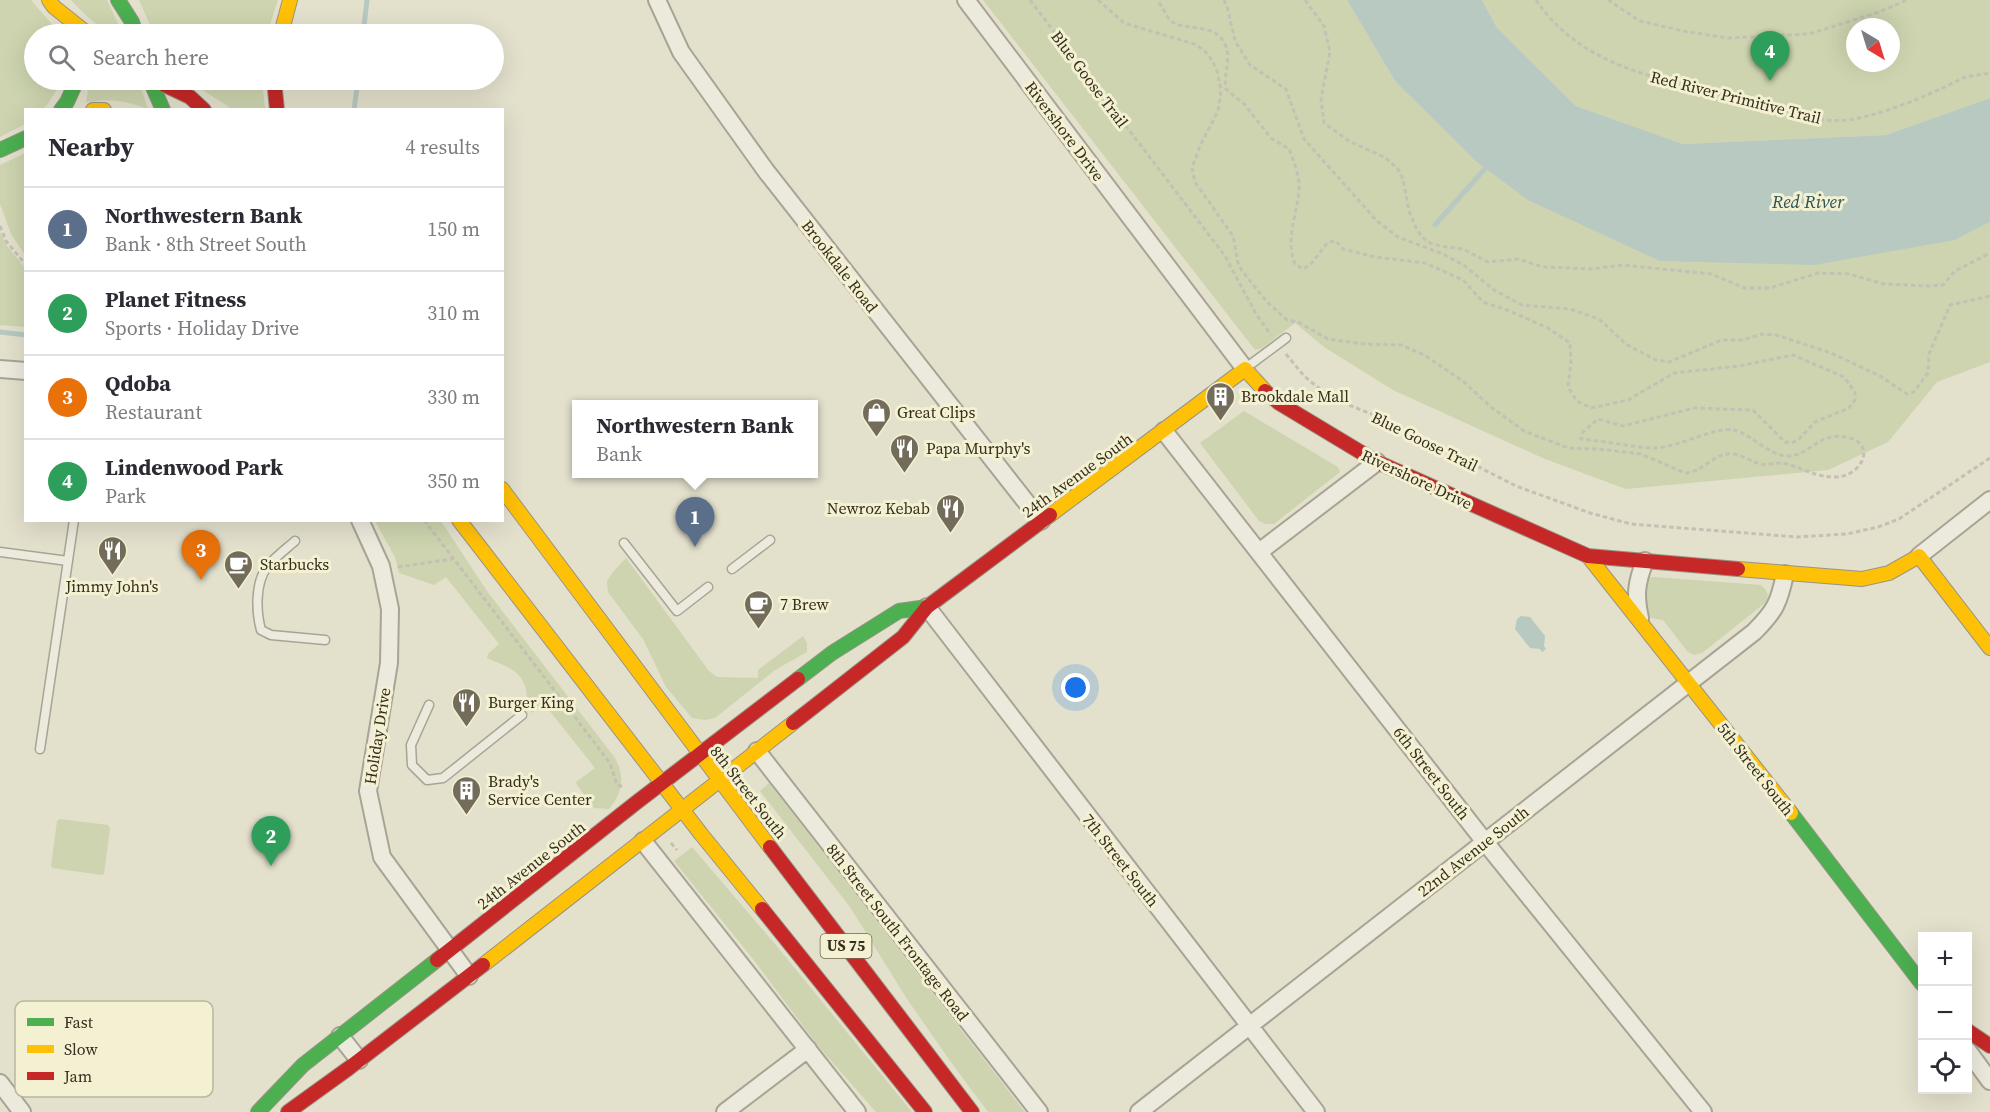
<!DOCTYPE html>
<meta charset="utf-8">
<style>
:root{--surface:#fff;--page:#f7f7f7;--text:#2b2b33;--muted:#7c7c81;--line:#e1e1e2;--accent:#b45309}
body{margin:0;font-family:"Source Serif 4",serif;background:var(--page);color:var(--text)}
.controls{position:absolute;right:18px;bottom:18px;display:grid;overflow:hidden;border-radius:0px;box-shadow:0 6px 24px #0002}
.controls button{width:54px;height:54px;display:grid;place-items:center;padding:0;border:0;border-bottom:2px solid var(--line);background:var(--surface);color:var(--text);font:30px sans-serif}
.compass{position:absolute;left:1846px;top:18px;width:54px;height:54px;border-radius:50%;background:var(--surface);box-shadow:0 6px 24px #0002;rotate:142deg}
.you{position:absolute;left:1076px;top:688px;width:21px;height:21px;margin:-15px;border:4px solid #fff;border-radius:50%;background:#1a73e8;box-shadow:0 0 0 9px #1a73e833}
.badge{display:grid;place-items:center;width:39px;height:39px;border-radius:50%;background:var(--accent);color:#fff;font-size:20px;font-weight:700}
.pin{position:absolute;translate:-50% -50px;filter:drop-shadow(0 2px 3px #0008)}
.pin::after{content:'';position:absolute;top:32px;width:21px;height:18px;background:inherit;clip-path:polygon(0 0,100% 0,50% 100%)}
.popup{position:absolute;left:572px;top:400px;width:246px;height:78px;box-sizing:border-box;display:grid;place-content:center;border-radius:0px;background:var(--surface);filter:drop-shadow(0 2px 4px #0005);font-size:20px;white-space:nowrap;color:var(--muted)}
.popup b{font-size:22px;color:var(--text)}
.popup::after{content:'';position:absolute;left:50%;top:100%;margin-left:-12px;border:12px solid transparent;border-top-color:var(--surface)}
.list{margin:0;padding:0;list-style:none}
h2{display:flex;justify-content:space-between;align-items:center;height:78px;margin:0;padding:0 24px;font-size:26px}
h2 small{font-size:20px;font-weight:400;color:var(--muted)}
.list li{display:grid;grid-template-columns:39px 1fr auto;gap:18px;align-items:center;box-sizing:border-box;height:84px;padding:0 24px;border-top:2px solid var(--line)}
.list b{display:block;font-size:22px;white-space:nowrap}
.list p{margin:0;font-size:20px;white-space:nowrap;color:var(--muted)}
.list em{font-size:20px;font-style:normal;color:var(--muted)}
.icon{flex:none;width:33px;height:33px;fill:none;stroke:currentColor;stroke-width:2;stroke-linecap:round;stroke-linejoin:round}
.map{position:relative;flex:none;width:1990px;height:1112px;overflow:hidden}
.search{position:absolute;background:var(--surface);box-shadow:0 6px 24px #0002;left:24px;top:24px;width:480px;height:66px;display:flex;align-items:center;gap:15px;box-sizing:border-box;padding:0 21px;border-radius:33px;color:var(--muted);font-size:22px}
.panel{position:absolute;background:var(--surface);box-shadow:0 6px 24px #0002;left:24px;top:108px;width:480px;height:414px;border-radius:0px}
.map>svg:first-child{display:block}
</style>
<div class="map">
<svg width="1990" height="1112" viewBox="0 0 1990 1112">
<rect width="100%" height="100%" fill="#e3e0cc"/>
<!-- green -->
<path fill="#cdd4af" fill-rule="evenodd" d="M0 0H31L56 29 59 34H34V80H63L47 105 42 109 26 110 25 124 0 137Z
M71 0H107L123 34C103 34 84 14 71 0Z
M139 0H278L267 34H154Z
M983 0H1347L1395 81 1955 240 1990 222V362L1937 382 1888 442 1828 470 1626 489 1545 459 1393 390 1324 347 1295 323 1262 348 1255 350Z
M1482 0H1990V98L1886 135 1683 144 1576 106 1497 28ZM1855 27H1891V63H1855Z
M90 80H132L140 85 148 109C122 100 113 99 86 102Z
M187 80H262L265 109H232Z
M25 153V255L11 234 0 204V165Z
M0 232 7 246 25 268V327L0 325Z
M1244 411 1338 467 1340 472 1274 524H1266L1259 521 1200 443Z
M375 521H441L487 591 615 758C625 776 623 793 609 809L594 808 577 785 576 782 595 768 545 705 531 713C528 706 527 698 526 690 522 669 504 666 487 658L488 654 499 644 446 577 434 585 399 573 395 557Z
M626 558 709 671 717 677 758 678V670L803 636 807 643V652L775 670 715 718 705 720 692 718 666 687 643 639 608 592 607 581 612 573Z
M1654 577 1761 585 1766 590 1768 596 1765 603 1702 653 1694 655 1688 652 1663 620 1651 618 1643 608 1647 578Z
M769 783 1025 1112H988L953 1065 907 999 850 907 760 791Z
M60 819 108 825 110 828 104 874 102 875 52 868 51 866 57 821Z
M692 847 775 944 912 1112H876L818 1046 753 959 674 861Z"/>
<!-- water -->
<path fill="#b7c9c1" d="M1347 0H1482L1497 28 1576 106 1683 144 1886 135 1990 98V222L1955 240 1814 265 1660 261 1528 200 1477 162 1395 81Z
M1521 616 1530 617 1545 636 1544 646 1546 649 1542 652 1540 649 1530 648 1515 629 1517 619Z"/>
<g fill="none" stroke-linecap="round" stroke-linejoin="round">
<!-- stream -->
<path stroke="#b7c9c1" stroke-width="5" d="M363 34 367 0
M354 110 358 80
M1435 225 1490 163
M0 332 26 335"/>
<defs>
<path id="lane" d="M1247 367 1286 338
M295 541C286 549 275 557 267 567 255 583 256 612 261 630L271 635 325 640
M624 543 677 611 708 587
M0 552 68 561
M732 569 770 540
M429 705 411 745 412 765 427 780 443 778 522 715
M40 749 74 520"/>
<path id="street" d="M657 0 681 52 766 171 1041 521
M966 0 1245 369
M0 369 26 371
M1164 431 1485 842 1703 1112
M360 520 381 566 390 609 389 663 368 791 382 857 469 976
M1259 552 1377 462
M1919 556 1990 500
M927 607 1316 1112
M1640 618C1635 596 1636 583 1645 561
M757 751 1039 1112
M643 841 857 1112
M340 1036 359 1060
M1968 1051 1990 1081
M0 1083 22 1112
M725 1112 808 1049
M1139 1112 1754 632C1775 611 1779 603 1785 574"/>
<path id="fast" d="M118 0 132 22 136 34
M150 80 163 110
M61 110 67 102 77 80
M0 150 26 138
M798 679 832 653 899 611 927 607
M1791 813 1922 984
M258 1112 303 1065 437 960"/>
<path id="slow" d="M49 0 54 7 88 34
M85 34 86 33
M281 34 290 0
M93 110H104
M502 489 770 847
M1050 515 1245 369 1265 391
M459 520 701 834 762 909
M1588 556 1791 813
M1738 569 1862 579 1889 573 1919 556 1990 648
M483 965 793 723"/>
<path id="jam" d="M154 80 190 97 204 110
M274 80 277 110
M1265 391 1279 403 1377 462 1588 556 1738 569
M793 723 903 637 927 607 1050 515
M770 847 972 1112
M762 909 925 1112
M437 960 637 802 798 679
M1968 1031 1990 1046
M288 1112 349 1068 483 965"/>
</defs>
<!-- lane casing -->
<use href="#lane" stroke="#a8a495" stroke-width="11"/>
<!-- street casing -->
<use href="#street" stroke="#a8a495" stroke-width="20"/>
<!-- fast casing -->
<use href="#fast" stroke="#989485" stroke-width="16"/>
<!-- slow casing -->
<use href="#slow" stroke="#989485" stroke-width="16"/>
<!-- jam casing -->
<use href="#jam" stroke="#989485" stroke-width="16"/>
<!-- path -->
<path stroke="#c4c1b4" stroke-width="3" stroke-dasharray="4.5 3" stroke-linecap="butt" d="M1030 0 1225 256 1256 314 1271 335
M1098 0 1124 23 1194 44 1204 50 1212 60 1217 71 1221 90 1218 111 1200 146 1192 168 1195 182 1233 236 1238 263 1242 271 1267 302 1287 320 1298 322 1328 339 1364 344 1402 345 1426 356 1464 382 1491 407 1524 431 1568 448 1599 449 1641 454 1685 473C1703 473 1714 451 1734 454 1743 456 1751 461 1760 464 1768 466 1778 461 1787 464 1805 469 1815 477 1835 477 1862 477 1878 443 1846 437 1817 432 1809 457 1787 456 1768 455 1753 435 1734 430 1716 426 1677 448 1654 448 1630 447 1605 441 1581 439L1583 432 1598 419 1623 426 1694 408 1753 410 1785 442 1792 443 1799 439 1815 422 1849 408 1855 400V392L1844 377 1793 355 1739 366 1674 373 1628 400 1591 408 1577 401 1568 387 1571 363 1570 343 1548 328 1507 310 1483 302 1463 280 1425 263 1375 257 1343 249 1336 241 1328 242 1310 265 1303 269 1295 264C1285 240 1297 215 1299 190 1300 176 1294 162 1289 149L1271 138 1244 104 1226 89C1223 75 1231 61 1226 47 1217 20 1183 33 1170 20 1165 14 1162 6 1157 0
M1224 0 1227 6 1235 41 1250 65 1286 89 1304 139 1377 221 1398 237 1443 254 1465 266 1494 290 1522 305 1570 309 1599 319 1627 345 1656 360 1669 362 1722 340H1743L1762 334 1776 335 1831 353 1880 376 1907 394 1914 392 1928 373 1929 354 1950 305 1990 296
M1305 0 1324 26 1330 52 1321 99 1324 123 1349 141 1386 158 1398 169 1403 179 1409 211 1416 228 1422 237 1430 243 1440 246 1463 249 1488 262 1518 259 1543 267 1592 269 1623 265 1711 274 1745 288H1770L1818 273 1849 274 1884 284 1929 286 1943 285 1955 271 1990 253
M1536 0C1584 71 1668 80 1745 99 1777 107 1813 124 1847 120 1873 117 1915 101 1938 90 1947 87 1955 81 1963 78 1971 75 1981 75 1990 73
M1608 0 1640 21 1683 31 1728 38 1809 34 1879 12 1907 0
M0 226 6 241 26 265
M1286 354 1304 376 1325 393 1349 405 1389 421 1516 486 1590 513 1631 524 1797 537 1847 534 1878 527 1899 519 1990 458
M424 520 610 763 617 785 624 787
M398 567 452 559
M671 843 677 850"/>
<!-- lane -->
<use href="#lane" stroke="#ece9dd" stroke-width="8"/>
<!-- street -->
<use href="#street" stroke="#ece9dd" stroke-width="16"/>
<!-- fast -->
<use href="#fast" stroke="#4caf50" stroke-width="14"/>
<!-- slow -->
<use href="#slow" stroke="#ffc107" stroke-width="14"/>
<!-- jam -->
<use href="#jam" stroke="#c62828" stroke-width="14"/>
</g>
<!-- icons -->
<defs>
<symbol id="building-pin" viewBox="-11 -11 22 30"><path d="M0 17L-7.5 6A9.5 9.5 0 1 1 7.5 6Z" fill="#736c5b" stroke="#f4f1d2"/><path d="M-4-6H4V6H1V3H-1V6H-4ZM-2.5-4.3h1.7v1.8h-1.7ZM.8-4.3h1.7v1.8H.8ZM-2.5-1h1.7V.8h-1.7ZM.8-1h1.7V.8H.8Z" fill="#fff"/></symbol>
<symbol id="shop-pin" viewBox="-11 -11 22 30"><path d="M0 17L-7.5 6A9.5 9.5 0 1 1 7.5 6Z" fill="#736c5b" stroke="#f4f1d2"/><path d="M-5-2.5h2.3a2.7 3.5 0 0 1 5.4 0H5L5.5 6h-11ZM-1.5-2.5h3a1.5 2.3 0 0 0-3 0Z" fill="#fff"/></symbol>
<symbol id="restaurant-pin" viewBox="-11 -11 22 30"><path d="M0 17L-7.5 6A9.5 9.5 0 1 1 7.5 6Z" fill="#736c5b" stroke="#f4f1d2"/><path d="M-5-6h1v4h1v-4h1v4h1v-4h1v5L-1.5 .5V6h-2V.5L-5-1ZM5-6V6H3V1.5H1.5Q1.5-4 5-6Z" fill="#fff"/></symbol>
<symbol id="cafe-pin" viewBox="-11 -11 22 30"><path d="M0 17L-7.5 6A9.5 9.5 0 1 1 7.5 6Z" fill="#736c5b" stroke="#f4f1d2"/><path d="M-5.5-4.5H6V0H3Q3 3.5 0 3.5H-2.5Q-5.5 3.5-5.5 0ZM3-3.2v2h1.7v-2ZM-6 4.5H4V6H-6Z" fill="#fff"/></symbol>
</defs>
<g fill-rule="evenodd">
<use href="#building-pin" x="1204" y="380" width="33" height="45"/>
<use href="#shop-pin" x="860" y="396" width="33" height="45"/>
<use href="#restaurant-pin" x="888" y="432" width="33" height="45"/>
<use href="#restaurant-pin" x="934" y="492" width="33" height="45"/>
<use href="#restaurant-pin" x="96" y="534" width="33" height="45"/>
<use href="#cafe-pin" x="222" y="548" width="33" height="45"/>
<use href="#cafe-pin" x="742" y="588" width="33" height="45"/>
<use href="#restaurant-pin" x="450" y="686" width="33" height="45"/>
<use href="#building-pin" x="450" y="774" width="33" height="45"/>
</g>
<g text-anchor="middle" stroke-width="6" stroke-linejoin="round" paint-order="stroke">
<!-- shield labels -->
<rect fill="#f4f1d2" stroke="#6f6854" stroke-width="1.5" x="820.5" y="934" width="51" height="24" rx="4.5"/>
<g font-size="15" font-weight="bold" fill="#362e1e">
<text x="846" y="951">US 75</text>
</g>
<!-- street labels -->
<g font-size="16" fill="#362e1e" stroke="#f4f1d2">
<text transform="translate(1090 79) rotate(53)" y="6">Blue Goose Trail</text>
<text transform="translate(1736 97) rotate(14)" y="6">Red River Primitive Trail</text>
<text transform="translate(1065 131) rotate(53)" y="6">Rivershore Drive</text>
<text transform="translate(840 266) rotate(52)" y="6">Brookdale Road</text>
<text transform="translate(1425 441) rotate(26)" y="6">Blue Goose Trail</text>
<text transform="translate(1077 475) rotate(-36)" y="6">24th Avenue South</text>
<text transform="translate(1417 479) rotate(25)" y="6">Rivershore Drive</text>
<text transform="translate(377 736) rotate(-81)" y="6">Holiday Drive</text>
<text transform="translate(1756 769) rotate(52)" y="6">5th Street South</text>
<text transform="translate(1432 773) rotate(52)" y="6">6th Street South</text>
<text transform="translate(749 792) rotate(52)" y="6">8th Street South</text>
<text transform="translate(1473 851) rotate(-38)" y="6">22nd Avenue South</text>
<text transform="translate(1121 860) rotate(52)" y="6">7th Street South</text>
<text transform="translate(531 865) rotate(-38)" y="6">24th Avenue South</text>
<text transform="translate(898 932) rotate(52)" y="6">8th Street South Frontage Road</text>
</g>
<!-- poi labels -->
<g font-size="16" fill="#362e1e" stroke="#f4f1d2" text-anchor="start">
<text x="1241" y="402">Brookdale Mall</text>
<text x="897" y="418">Great Clips</text>
<text x="926" y="454">Papa Murphy's</text>
<text x="930" y="514" text-anchor="end">Newroz Kebab</text>
<text x="260" y="570">Starbucks</text>
<text x="112" y="592" text-anchor="middle">Jimmy John's</text>
<text x="780" y="610">7 Brew</text>
<text x="488" y="708">Burger King</text>
<text x="488" y="787">Brady's<tspan x="488" dy="18">Service Center</tspan></text>
</g>
<!-- water labels -->
<g font-size="18" font-style="italic" fill="#2d5155" stroke="#f4f1d2">
<text x="1808" y="208">Red River</text>
</g>
</g>
<!-- legend -->
<rect x="15" y="1001" width="198" height="96" rx="9" fill="#f4f1d2" stroke="#bbb69c" stroke-width="1.5"/>
<rect x="27" y="1018" width="27" height="8" fill="#4caf50"/>
<rect x="27" y="1045" width="27" height="8" fill="#ffc107"/>
<rect x="27" y="1072" width="27" height="8" fill="#c62828"/>
<g font-size="16" fill="#362e1e">
<text x="64" y="1028">Fast</text>
<text x="64" y="1055">Slow</text>
<text x="64" y="1082">Jam</text>
</g>
</svg>
<div class="controls">
<button>+</button>
<button>−</button>
<button><svg class="icon" aria-label="locate" viewBox="0 0 24 24"><circle cx="12" cy="12" r="6"/><path d="M12 2v4M12 18v4M2 12h4M18 12h4"/></svg></button>
</div>
<svg class="compass" viewBox="-18 -18 36 36"><path d="M0-13l5 13h-10z" fill="#e53935"/><path d="M0 13l5-13h-10z" fill="#7c7c81"/></svg>
<div class="you"></div>
<div class="pin badge" style="left:695px;top:547px;background:#5c6f8a">1</div>
<div class="popup"><b>Northwestern Bank</b>Bank</div>
<div class="pin badge" style="left:271px;top:866px;background:#2e9e5b">2</div>
<div class="pin badge" style="left:201px;top:580px;background:#e8710a">3</div>
<div class="pin badge" style="left:1770px;top:81px;background:#2e9e5b">4</div>
<div class="search"><svg class="icon" aria-label="search" viewBox="0 0 24 24"><circle cx="10" cy="10" r="6"/><path d="M15 15l6 6"/></svg>Search here</div>
<section class="panel">
<h2>Nearby<small>4 results</small></h2>
<ul class="list">
<li><span class="badge" style="background:#5c6f8a">1</span><div><b>Northwestern Bank</b><p>Bank · 8th Street South</p></div><em>150 m</em></li>
<li><span class="badge" style="background:#2e9e5b">2</span><div><b>Planet Fitness</b><p>Sports · Holiday Drive</p></div><em>310 m</em></li>
<li><span class="badge" style="background:#e8710a">3</span><div><b>Qdoba</b><p>Restaurant</p></div><em>330 m</em></li>
<li><span class="badge" style="background:#2e9e5b">4</span><div><b>Lindenwood Park</b><p>Park</p></div><em>350 m</em></li>
</ul>
</section>
</div>
